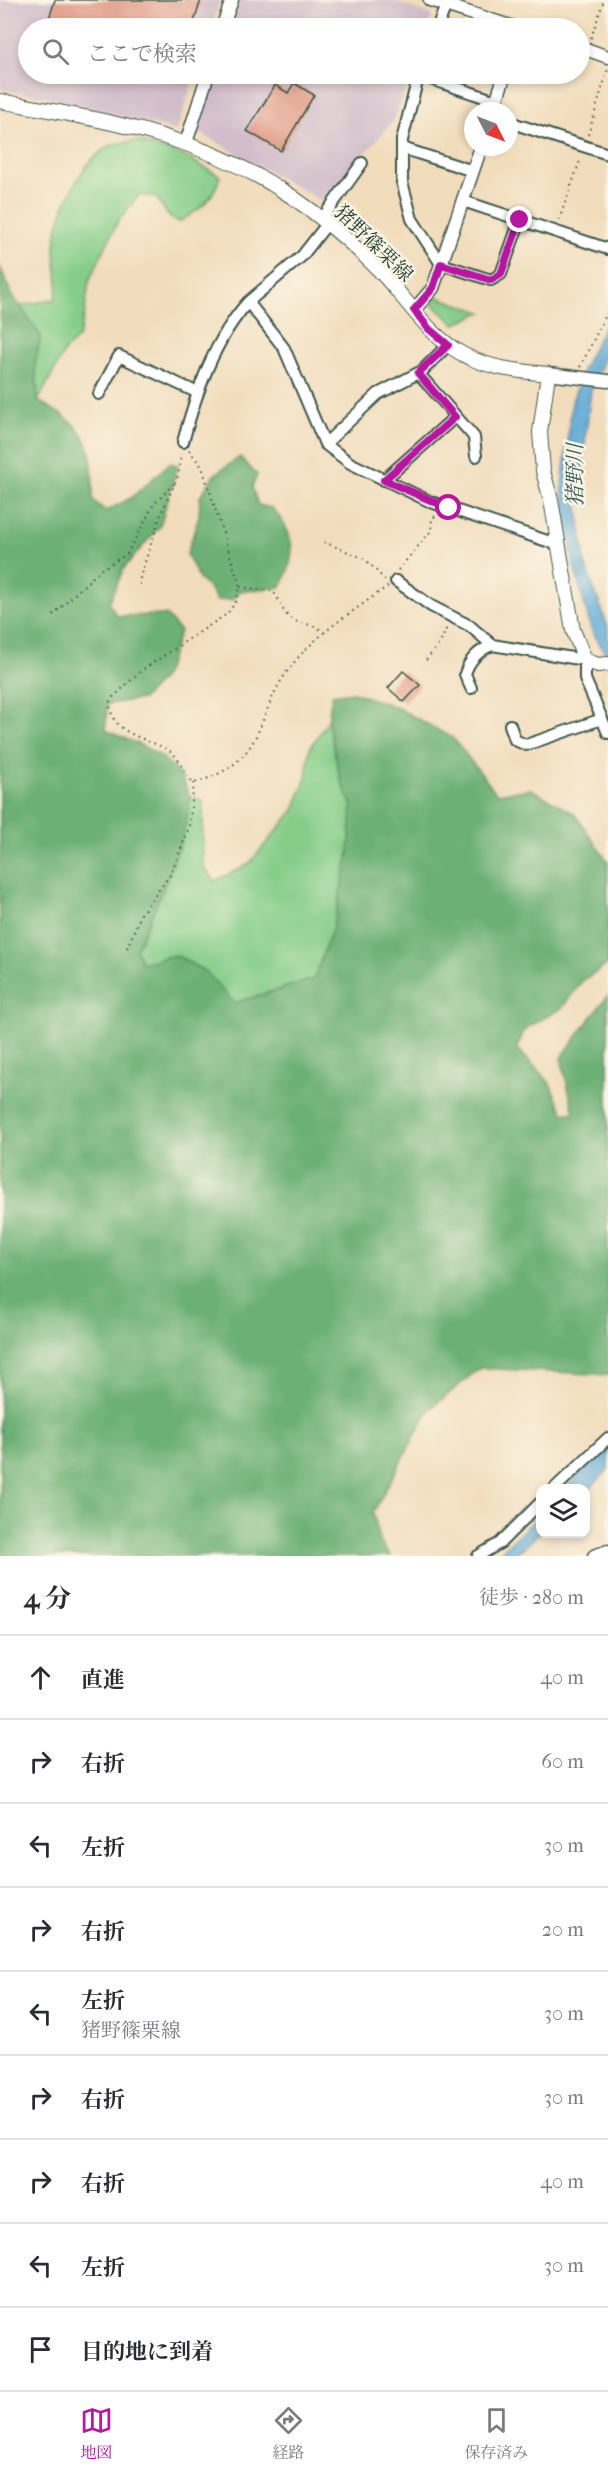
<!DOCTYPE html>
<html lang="ja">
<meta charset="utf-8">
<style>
:root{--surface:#fff;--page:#f7f7f7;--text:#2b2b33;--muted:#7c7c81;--line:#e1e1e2;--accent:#b5179e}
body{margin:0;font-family:"IM FELL French Canon","Noto Serif JP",serif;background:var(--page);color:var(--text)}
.controls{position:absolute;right:18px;bottom:18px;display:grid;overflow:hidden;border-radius:12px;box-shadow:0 3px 9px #0003}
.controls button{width:54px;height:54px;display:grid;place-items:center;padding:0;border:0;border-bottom:2px solid var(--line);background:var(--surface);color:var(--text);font:30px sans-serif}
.compass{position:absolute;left:464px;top:102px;width:54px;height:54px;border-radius:50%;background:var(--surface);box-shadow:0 3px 9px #0003;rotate:132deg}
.stop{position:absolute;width:18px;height:18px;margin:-14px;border:4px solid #b5179e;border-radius:50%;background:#fff}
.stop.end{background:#b5179e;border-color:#fff;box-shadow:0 2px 6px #0008}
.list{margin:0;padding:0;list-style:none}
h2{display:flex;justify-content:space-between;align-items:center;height:78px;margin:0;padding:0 24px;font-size:26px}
h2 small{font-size:20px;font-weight:400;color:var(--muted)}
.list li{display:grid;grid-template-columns:39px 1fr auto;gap:18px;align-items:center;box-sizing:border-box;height:84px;padding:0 24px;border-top:2px solid var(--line)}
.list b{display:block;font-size:22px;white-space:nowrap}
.list p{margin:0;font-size:20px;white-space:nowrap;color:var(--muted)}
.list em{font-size:20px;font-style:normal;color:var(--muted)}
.icon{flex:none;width:33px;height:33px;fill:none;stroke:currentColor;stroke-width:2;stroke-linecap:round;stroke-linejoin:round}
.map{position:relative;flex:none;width:608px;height:1556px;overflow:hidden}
.search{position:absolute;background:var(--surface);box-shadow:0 3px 9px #0003;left:18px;right:18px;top:18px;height:66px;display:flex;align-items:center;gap:15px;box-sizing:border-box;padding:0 21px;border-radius:33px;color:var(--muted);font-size:22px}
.sheet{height:834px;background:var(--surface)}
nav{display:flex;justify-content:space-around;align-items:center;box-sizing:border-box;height:84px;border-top:2px solid var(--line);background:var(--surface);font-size:16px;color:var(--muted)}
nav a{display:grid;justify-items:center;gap:3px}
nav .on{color:var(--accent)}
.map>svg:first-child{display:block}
</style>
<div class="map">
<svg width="608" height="1556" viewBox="0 0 608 1556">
<rect width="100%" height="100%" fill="#fcf5e5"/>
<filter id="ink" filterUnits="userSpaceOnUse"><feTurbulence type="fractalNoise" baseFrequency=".0167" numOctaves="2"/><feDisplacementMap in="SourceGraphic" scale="12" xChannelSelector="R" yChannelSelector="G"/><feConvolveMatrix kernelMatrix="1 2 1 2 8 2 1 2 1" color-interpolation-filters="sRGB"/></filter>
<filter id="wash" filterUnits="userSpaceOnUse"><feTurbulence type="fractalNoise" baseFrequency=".008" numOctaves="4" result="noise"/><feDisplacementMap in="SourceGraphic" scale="24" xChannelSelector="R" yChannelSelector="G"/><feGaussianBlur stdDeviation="1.35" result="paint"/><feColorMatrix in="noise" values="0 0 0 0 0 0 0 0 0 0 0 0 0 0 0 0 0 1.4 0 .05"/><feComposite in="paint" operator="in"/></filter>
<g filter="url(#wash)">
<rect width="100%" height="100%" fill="#f1dcbb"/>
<!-- industrial -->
<path fill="#d1bdcb" d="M0 0H220L211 28H28V74H196L176 131 48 97 0 89Z
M239 0H390L432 15 427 28H230Z
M215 74H411L395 119 323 202 197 131Z"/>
<!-- green -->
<path fill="#85cd89" stroke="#52855e" stroke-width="1.5" d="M138 141 182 155 220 176C214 200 199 210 179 222L169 217 156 197 139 195 118 221 89 281 84 317 78 338 65 350 38 401 35 363 41 337 20 306 55 299C61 282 55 267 55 249 56 215 79 162 110 146 118 142 130 142 138 141Z
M437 297 482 312 455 324 432 304Z
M328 721 340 778 352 806 349 853 333 927 314 979 234 1003 206 972 176 955 142 963 136 950C157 903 185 846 189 796L203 801V866L215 881 249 864 294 810 306 778 310 748Z"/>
<!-- forest -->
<path fill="#6cb075" stroke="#467654" stroke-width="1.5" d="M0 266 11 293 41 336 35 363 38 401C91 429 93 443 93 500L106 511 131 498 170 463 178 465 160 526 124 568 109 603 117 616 166 615 180 631 165 675 143 699 107 704 106 730C131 742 160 749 177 772 182 777 188 790 189 797 193 825 150 920 136 949L142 963 176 955 206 972 234 1003 314 979 333 927 349 853 352 806 340 778 328 721 332 695 353 692 396 707 453 738 497 794 531 789 574 813 608 862V964L582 981 562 1008 525 1029 517 1048 549 1082 563 1112 574 1113 561 1058 608 995V1262L605 1269 608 1270V1375L480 1368 429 1410 373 1513 381 1543 391 1556H0Z
M240 457 257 475 252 487 258 505 272 508C296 534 297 557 281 587L239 591 233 599 217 601 210 589 199 579 187 554 199 516 200 497 214 475Z"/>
<!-- water -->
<path fill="#5da8d5" stroke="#3e7284" stroke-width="1.5" d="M608 320V350L591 390 578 506 585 564 608 627V658L591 629 572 558 562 486 572 402 583 368Z
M608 1446V1470L586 1493V1488H565Z
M540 1515V1532C525 1547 519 1556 496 1556Z"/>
<g id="blocks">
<!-- building -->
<path fill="#df9683" d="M55 0H201L192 28H46Z
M294 83 314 95 281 151 247 131 275 85 288 93Z
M403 671 420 685 404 702 388 688Z"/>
</g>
</g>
<g filter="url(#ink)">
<use href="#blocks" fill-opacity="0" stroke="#3e5548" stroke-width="1.5"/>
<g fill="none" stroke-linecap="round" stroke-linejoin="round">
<defs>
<path id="minor" d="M437 28 446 5
M419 74 402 140V182L412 219 441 264 491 280 501 274 520 220
M419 75 496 101
M509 122 608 154
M402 148 473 171
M463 201 608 249
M322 219 362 163
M327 224 302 256 248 302 284 348 325 444 350 463 431 502 559 545
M418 373 474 437 476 456
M99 394 119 356 196 392
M183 442C196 393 214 340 248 302
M325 444 378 394 422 371 448 345
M384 480 455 417
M396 581 431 606 470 626 492 645 585 660V679L608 733
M471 688 465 674C469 660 478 651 492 645
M510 725 515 740 526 745 602 719
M555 1488 608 1438
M478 1556 500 1543 540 1503"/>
<path id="tertiary" d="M430 0 516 28
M222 28 232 0
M580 47 608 57
M493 111 505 74
M186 143 208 74
M414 310 433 288 481 147
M548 374 608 381
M594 1556 608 1551"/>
<path id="secondary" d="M0 101C107 121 198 134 291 196 322 217 352 243 378 269 407 299 428 336 464 355 491 369 519 371 548 374L540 432 543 471 551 500 573 630 585 660 598 665 608 664"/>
</defs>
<!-- minor casing -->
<use href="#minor" stroke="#3e5548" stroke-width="14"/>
<!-- tertiary casing -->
<use href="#tertiary" stroke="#3e5548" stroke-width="15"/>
<!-- secondary casing -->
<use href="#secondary" stroke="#3e5548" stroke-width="16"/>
<!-- path -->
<path stroke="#3e5548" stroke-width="2" stroke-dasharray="1.5 4.5" stroke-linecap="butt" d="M591 38 604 0
M588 135 608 69
M559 220 581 158
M580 367 608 311
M189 450 202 467 240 587 235 603 227 614 142 670 110 700C108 736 149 737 171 752 182 760 183 774 194 783 271 761 252 715 292 665 318 632 354 611 388 586
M324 542 365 559 385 580
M398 570 431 531 432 518 436 516
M140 585V577L161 514 178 476 181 454
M240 587 273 591C280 600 282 614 293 620 304 626 314 622 324 633
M53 615 100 570 127 554 154 504 174 484
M426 660 440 643 448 625
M127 948 141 914 170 875 177 859 189 827 194 783"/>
<!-- minor -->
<use href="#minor" stroke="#fff" stroke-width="10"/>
<!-- tertiary -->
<use href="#tertiary" stroke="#fff" stroke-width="12"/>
<!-- secondary -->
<use href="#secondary" stroke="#fff" stroke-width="14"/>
</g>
</g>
<g fill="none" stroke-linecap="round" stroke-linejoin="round" filter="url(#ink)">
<!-- route -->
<path stroke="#b5179e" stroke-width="8" d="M449 508 384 480 455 417 418 373 448 345 429 329 414 310 433 288 441 264 491 280 501 274 520 220"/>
</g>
<g text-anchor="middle" stroke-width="5" stroke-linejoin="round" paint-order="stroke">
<!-- street labels -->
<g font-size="20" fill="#1f3d34" stroke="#fcf5e5">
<text transform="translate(374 243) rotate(44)" y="7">猪野篠栗線</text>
</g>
<!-- water labels -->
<g font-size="21" font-style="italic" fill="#325d64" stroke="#fcf5e5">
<text transform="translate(575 475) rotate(-90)" y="7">猪野川</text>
</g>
</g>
</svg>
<div class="controls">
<button><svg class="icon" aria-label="layers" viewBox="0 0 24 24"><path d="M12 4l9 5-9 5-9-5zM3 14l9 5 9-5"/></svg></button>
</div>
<svg class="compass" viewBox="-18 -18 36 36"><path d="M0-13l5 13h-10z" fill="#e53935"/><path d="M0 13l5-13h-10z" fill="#7c7c81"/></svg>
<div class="stop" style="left:449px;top:508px"></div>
<div class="stop end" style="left:520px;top:220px"></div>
<div class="search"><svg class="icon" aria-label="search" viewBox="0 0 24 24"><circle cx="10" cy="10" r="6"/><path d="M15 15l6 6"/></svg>ここで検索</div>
</div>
<section class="sheet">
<h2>4 分<small>徒歩 · 280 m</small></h2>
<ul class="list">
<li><svg class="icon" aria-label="ahead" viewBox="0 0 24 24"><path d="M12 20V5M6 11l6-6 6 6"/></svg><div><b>直進</b></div><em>40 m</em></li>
<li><svg class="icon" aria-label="right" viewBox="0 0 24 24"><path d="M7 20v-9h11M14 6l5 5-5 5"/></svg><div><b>右折</b></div><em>60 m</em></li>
<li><svg class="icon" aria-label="left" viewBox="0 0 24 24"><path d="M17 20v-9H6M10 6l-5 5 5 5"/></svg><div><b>左折</b></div><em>30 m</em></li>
<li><svg class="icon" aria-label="right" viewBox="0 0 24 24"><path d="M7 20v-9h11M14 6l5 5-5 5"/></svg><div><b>右折</b></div><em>20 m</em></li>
<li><svg class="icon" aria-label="left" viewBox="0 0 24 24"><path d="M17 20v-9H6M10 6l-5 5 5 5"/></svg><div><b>左折</b><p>猪野篠栗線</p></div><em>30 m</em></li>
<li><svg class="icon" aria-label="right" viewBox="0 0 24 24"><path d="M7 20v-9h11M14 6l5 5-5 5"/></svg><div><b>右折</b></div><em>30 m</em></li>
<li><svg class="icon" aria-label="right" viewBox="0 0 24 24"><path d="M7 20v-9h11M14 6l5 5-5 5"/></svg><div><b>右折</b></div><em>40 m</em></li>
<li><svg class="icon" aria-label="left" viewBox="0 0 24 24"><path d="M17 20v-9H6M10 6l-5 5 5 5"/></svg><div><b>左折</b></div><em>30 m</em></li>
<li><svg class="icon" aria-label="arrive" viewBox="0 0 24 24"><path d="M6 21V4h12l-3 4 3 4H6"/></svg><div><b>目的地に到着</b></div></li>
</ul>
</section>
<nav>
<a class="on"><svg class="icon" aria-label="map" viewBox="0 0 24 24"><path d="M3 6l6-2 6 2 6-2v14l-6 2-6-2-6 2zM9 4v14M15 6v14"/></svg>地図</a>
<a><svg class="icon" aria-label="directions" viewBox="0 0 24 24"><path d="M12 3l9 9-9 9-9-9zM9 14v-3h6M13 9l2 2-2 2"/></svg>経路</a>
<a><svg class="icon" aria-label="saved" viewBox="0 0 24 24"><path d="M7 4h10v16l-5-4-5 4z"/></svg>保存済み</a>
</nav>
